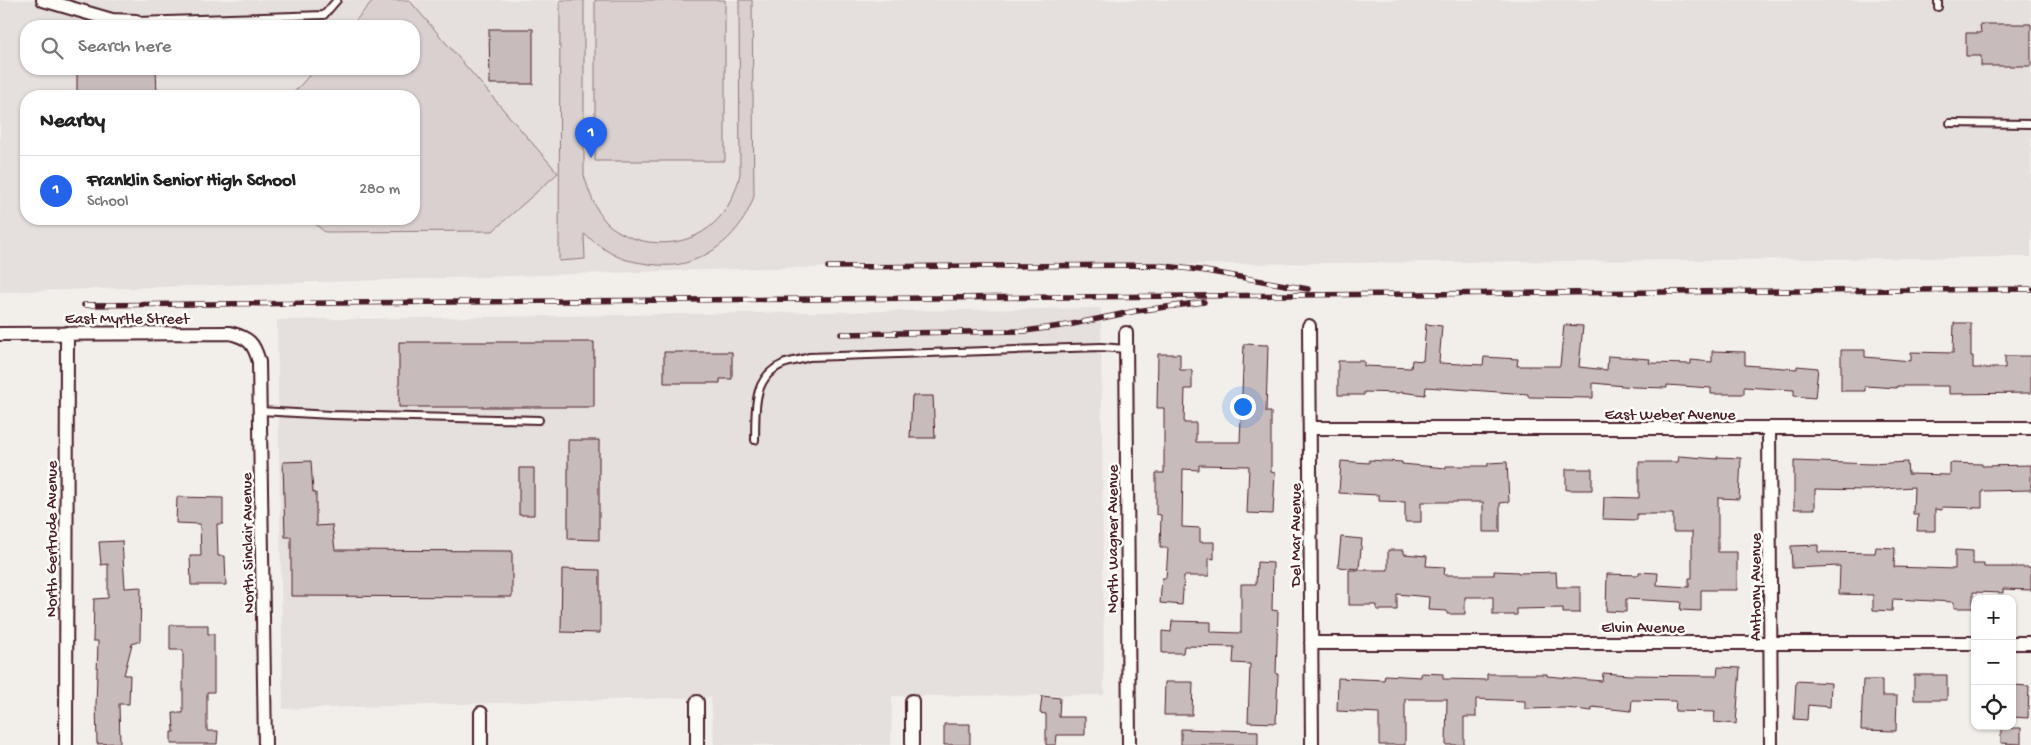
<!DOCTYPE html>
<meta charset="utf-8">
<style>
:root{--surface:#fff;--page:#f2f2f2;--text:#222;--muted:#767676;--line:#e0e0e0;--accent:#2563eb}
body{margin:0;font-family:"Gochi Hand",sans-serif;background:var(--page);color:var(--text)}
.controls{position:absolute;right:15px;bottom:15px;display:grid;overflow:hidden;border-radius:10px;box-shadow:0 1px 4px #0004}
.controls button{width:45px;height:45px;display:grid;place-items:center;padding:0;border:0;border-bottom:1px solid var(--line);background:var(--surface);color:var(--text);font:25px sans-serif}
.you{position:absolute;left:1242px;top:406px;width:18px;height:18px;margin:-12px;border:4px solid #fff;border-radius:50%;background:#1a73e8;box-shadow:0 0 0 8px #1a73e833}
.badge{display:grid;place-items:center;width:32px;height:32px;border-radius:50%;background:var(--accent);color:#fff;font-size:16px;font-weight:700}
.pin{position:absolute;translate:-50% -41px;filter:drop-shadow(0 1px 2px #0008)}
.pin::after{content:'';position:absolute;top:26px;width:18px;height:15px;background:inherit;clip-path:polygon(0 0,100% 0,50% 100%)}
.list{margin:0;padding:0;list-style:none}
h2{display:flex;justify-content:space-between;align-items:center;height:65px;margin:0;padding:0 20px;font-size:21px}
h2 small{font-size:16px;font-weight:400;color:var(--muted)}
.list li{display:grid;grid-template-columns:32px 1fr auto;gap:15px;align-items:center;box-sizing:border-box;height:70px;padding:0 20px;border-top:1px solid var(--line)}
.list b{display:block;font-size:19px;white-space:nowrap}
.list p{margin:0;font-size:16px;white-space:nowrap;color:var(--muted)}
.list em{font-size:16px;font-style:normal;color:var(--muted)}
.icon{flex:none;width:28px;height:28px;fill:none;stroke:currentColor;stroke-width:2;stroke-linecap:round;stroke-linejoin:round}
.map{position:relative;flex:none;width:2031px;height:745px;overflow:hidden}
.search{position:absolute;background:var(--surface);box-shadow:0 1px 4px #0004;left:20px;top:20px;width:400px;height:55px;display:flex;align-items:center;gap:12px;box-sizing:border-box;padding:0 18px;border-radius:20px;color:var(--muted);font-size:19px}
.panel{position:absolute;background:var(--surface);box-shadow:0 1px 4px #0004;left:20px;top:90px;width:400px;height:135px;border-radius:20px}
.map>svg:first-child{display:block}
</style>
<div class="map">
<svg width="2031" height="745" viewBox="0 0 2031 745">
<rect width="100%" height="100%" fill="#f2efeb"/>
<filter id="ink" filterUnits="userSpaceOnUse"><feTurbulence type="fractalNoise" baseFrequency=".02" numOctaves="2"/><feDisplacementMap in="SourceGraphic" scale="10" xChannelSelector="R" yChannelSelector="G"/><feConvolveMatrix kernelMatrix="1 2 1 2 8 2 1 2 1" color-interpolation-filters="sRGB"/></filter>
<g filter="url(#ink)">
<!-- built -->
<path fill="#e5dfdd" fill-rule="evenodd" d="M0 0H2031V257L769 268 0 292ZM26 26H414V69H26ZM26 96H414V219H26Z
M1101 308 1104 695 892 696 891 745H714L711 697 283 709 277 320Z"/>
<!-- green -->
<path fill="#d9d0cf" stroke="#92787d" d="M373 0H409L558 173 493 231 325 232 309 219H414V96H291L315 69H414V26H351Z
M560 0H584V175C589 192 595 210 607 223 618 233 634 240 649 242 696 248 730 221 740 174L739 0H752L754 196C744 228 718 254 685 263 668 268 644 264 627 260 612 256 597 244 584 234L585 259 559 261Z
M595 0H725V161H595Z"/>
<!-- building -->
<path fill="#c8bbbb" stroke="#4a1f2b" d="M1980 24H2031V66H1981V56H1966V33H1981Z
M489 29H533V84H490Z
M77 69H156L157 96H77Z
M1954 323H1971V356H1973V368H2005V356H2031V393L1949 394V386H1897V388L1865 386V391H1841V350H1865V357L1911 361V352L1953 353Z
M1426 324 1442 326 1439 363 1483 365 1484 357 1518 359 1517 366H1560L1564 325 1583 326 1579 367 1607 370 1608 356 1650 359 1649 363 1691 364V360L1712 362V351L1745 352V365L1797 369V366L1818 368 1815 398 1794 396V390L1744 387V394H1711V388L1667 385V388L1634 387 1593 383V398L1528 397V394L1426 387 1425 395 1400 392V393L1364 392V395H1338V361H1364V366L1411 368 1412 360 1423 361Z
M399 342H594V407H399Z
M1244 344 1268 345 1266 412H1271V472L1275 473 1273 514 1247 513 1249 466 1199 465V470L1183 469 1182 527 1200 528V542H1214V559L1209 558V576H1184L1182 605 1160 603 1162 578H1166L1168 548H1160L1161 515 1156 514V473H1164V408H1157L1158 354H1180V370H1192V389H1185L1184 423H1196V442H1240Z
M664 352H732V379H720V383H664Z
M912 396H933L935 438H910Z
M568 440H599V540L568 539Z
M1679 456 1717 459V457L1741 458 1739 499 1718 498V552H1737V590H1701V611L1680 610 1681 602 1626 599V612L1606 611 1607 574 1639 575V572L1658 573 1657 585 1689 587V578H1692V532H1673V514H1637V520L1603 519 1604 497 1639 498V462H1678Z
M1369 460 1402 462V464L1446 468V466H1488V463L1507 462 1509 502 1500 503V532H1483V502H1421V522H1405V502L1379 501V495L1339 493 1341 461 1369 463Z
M311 461 313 492 316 493V526L332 525 335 550 512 551V597L291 596V537H285L283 462Z
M1794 461 1871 464 1907 462 1908 474 1950 475V463L1982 464V466L2031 465V490L1982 491V508L1942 507V510L1935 509V531H1917L1918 514H1913L1914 487 1867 490 1815 489V509H1794Z
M519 468H534V515H519Z
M1566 469H1592V490H1566Z
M177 497 223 498V524H217L218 556H225L226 585H191L190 556H201L200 524 176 523Z
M1341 537 1362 539 1359 569 1338 567Z
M122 541 125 588 141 587 140 641 132 644 124 675H130L129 704H119L120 743 97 744 96 705 98 641H93L94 599 108 598V564L101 565 99 542Z
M1818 545V552L1875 553 1876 547 1895 548 1894 567 1955 569V550L1973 551V564H1984V567H2031V590L2003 589V593L1973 592V608H1954V602L1893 599 1892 611 1873 610V595L1839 594 1840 566 1792 568 1791 546Z
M1388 550H1404V554L1427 556 1426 566 1445 567 1444 575H1494V571L1518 572V573L1556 572 1557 587H1580V613H1563V608L1517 609V615H1493V597H1465V614H1447V611L1428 610 1429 597 1397 594V610H1377V605H1349V570H1388Z
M1257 562 1273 563 1272 610 1278 611 1276 674H1278L1276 723 1248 722 1250 664 1233 663 1234 647 1184 646 1183 653H1162V631L1171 632 1172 621 1211 622V632L1241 633V584H1256Z
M562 569 600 570V633L561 632Z
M170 625H208V634H214V692H207V731H218L217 744H171V732H174L173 713H183V650H170Z
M1718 667 1740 668 1736 724 1714 722 1715 712 1675 711 1676 701 1632 700 1631 711 1592 707V711L1566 708 1525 709V701L1476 699V717H1464V745H1446L1447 699H1405V745H1379V713L1337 711 1338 678 1384 680 1385 675 1421 677V673L1443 674V679L1487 680V674H1547V676L1602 681 1603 673 1629 675 1717 676Z
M1914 675H1947V700H1914Z
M1863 680H1882V696H1897L1896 731 1861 730Z
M1796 681 1831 683 1830 707 1808 705 1807 720 1794 719Z
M1165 682H1193L1192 715H1164Z
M2012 685 2029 686 2028 718 2012 717Z
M1042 696 1060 698 1059 717H1085V735H1057L1056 745H1046V714L1040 713Z
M944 724H970V745H944Z
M2001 728H2021V744L2001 743Z
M1181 729 1258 731V745H1181Z"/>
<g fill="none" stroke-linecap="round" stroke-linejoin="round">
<defs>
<path id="lane" d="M1938 0V7
M136 21 324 15 337 0
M1950 123 2031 124
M260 411 331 415 539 420
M755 440C756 412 751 378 783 364 791 361 801 360 809 357L1101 347 1126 349"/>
<path id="street" d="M43 0 112 20 136 21
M1309 326 1312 745
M1126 333 1129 745
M0 334 230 333C249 338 254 343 259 362L265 745
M1310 428H2031
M1769 430 1771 745
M1311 643H1975
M2012 643H2031
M912 701V745
M697 702V745
M481 713V745
M66 745 67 333"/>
</defs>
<!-- lane casing -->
<use href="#lane" stroke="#4a1f2b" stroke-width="10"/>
<!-- street casing -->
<use href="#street" stroke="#4a1f2b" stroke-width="16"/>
<!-- lane -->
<use href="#lane" stroke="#fdfcf7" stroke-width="6"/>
<!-- street -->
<use href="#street" stroke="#fdfcf7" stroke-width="12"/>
<defs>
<path id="rail" d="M828 267 1156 265 1200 270 1308 289
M84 305 2031 289
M841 334 1025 331 1068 325 1136 311 1204 302"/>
</defs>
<!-- rail casing -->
<use href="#rail" stroke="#4a1f2b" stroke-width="5.5"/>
<!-- rail -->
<use href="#rail" stroke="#fdfcf7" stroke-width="4" stroke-dasharray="11" stroke-linecap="butt"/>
</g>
</g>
<g text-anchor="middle" stroke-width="5" stroke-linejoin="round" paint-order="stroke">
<!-- street labels -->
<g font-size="16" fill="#4a1f2b" stroke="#fdfcf7">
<text x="127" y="323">East Myrtle Street</text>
<text x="1670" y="419">East Weber Avenue</text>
<text transform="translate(1294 535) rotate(-90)" y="6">Del Mar Avenue</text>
<text transform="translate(50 539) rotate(-90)" y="6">North Gertrude Avenue</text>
<text transform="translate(1111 539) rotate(-90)" y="6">North Wagner Avenue</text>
<text transform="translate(246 543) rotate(-91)" y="6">North Sinclair Avenue</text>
<text transform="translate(1754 587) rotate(-90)" y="6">Anthony Avenue</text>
<text x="1643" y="632">Elvin Avenue</text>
</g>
</g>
</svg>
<div class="controls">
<button>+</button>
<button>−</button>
<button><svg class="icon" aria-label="locate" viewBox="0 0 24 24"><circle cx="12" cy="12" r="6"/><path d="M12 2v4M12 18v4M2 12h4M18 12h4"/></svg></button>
</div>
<div class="you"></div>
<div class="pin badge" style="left:591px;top:158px">1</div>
<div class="search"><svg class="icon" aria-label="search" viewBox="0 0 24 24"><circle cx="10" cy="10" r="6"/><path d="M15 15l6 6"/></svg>Search here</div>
<section class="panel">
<h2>Nearby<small></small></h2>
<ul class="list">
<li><span class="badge">1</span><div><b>Franklin Senior High School</b><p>School</p></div><em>280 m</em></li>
</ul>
</section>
</div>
